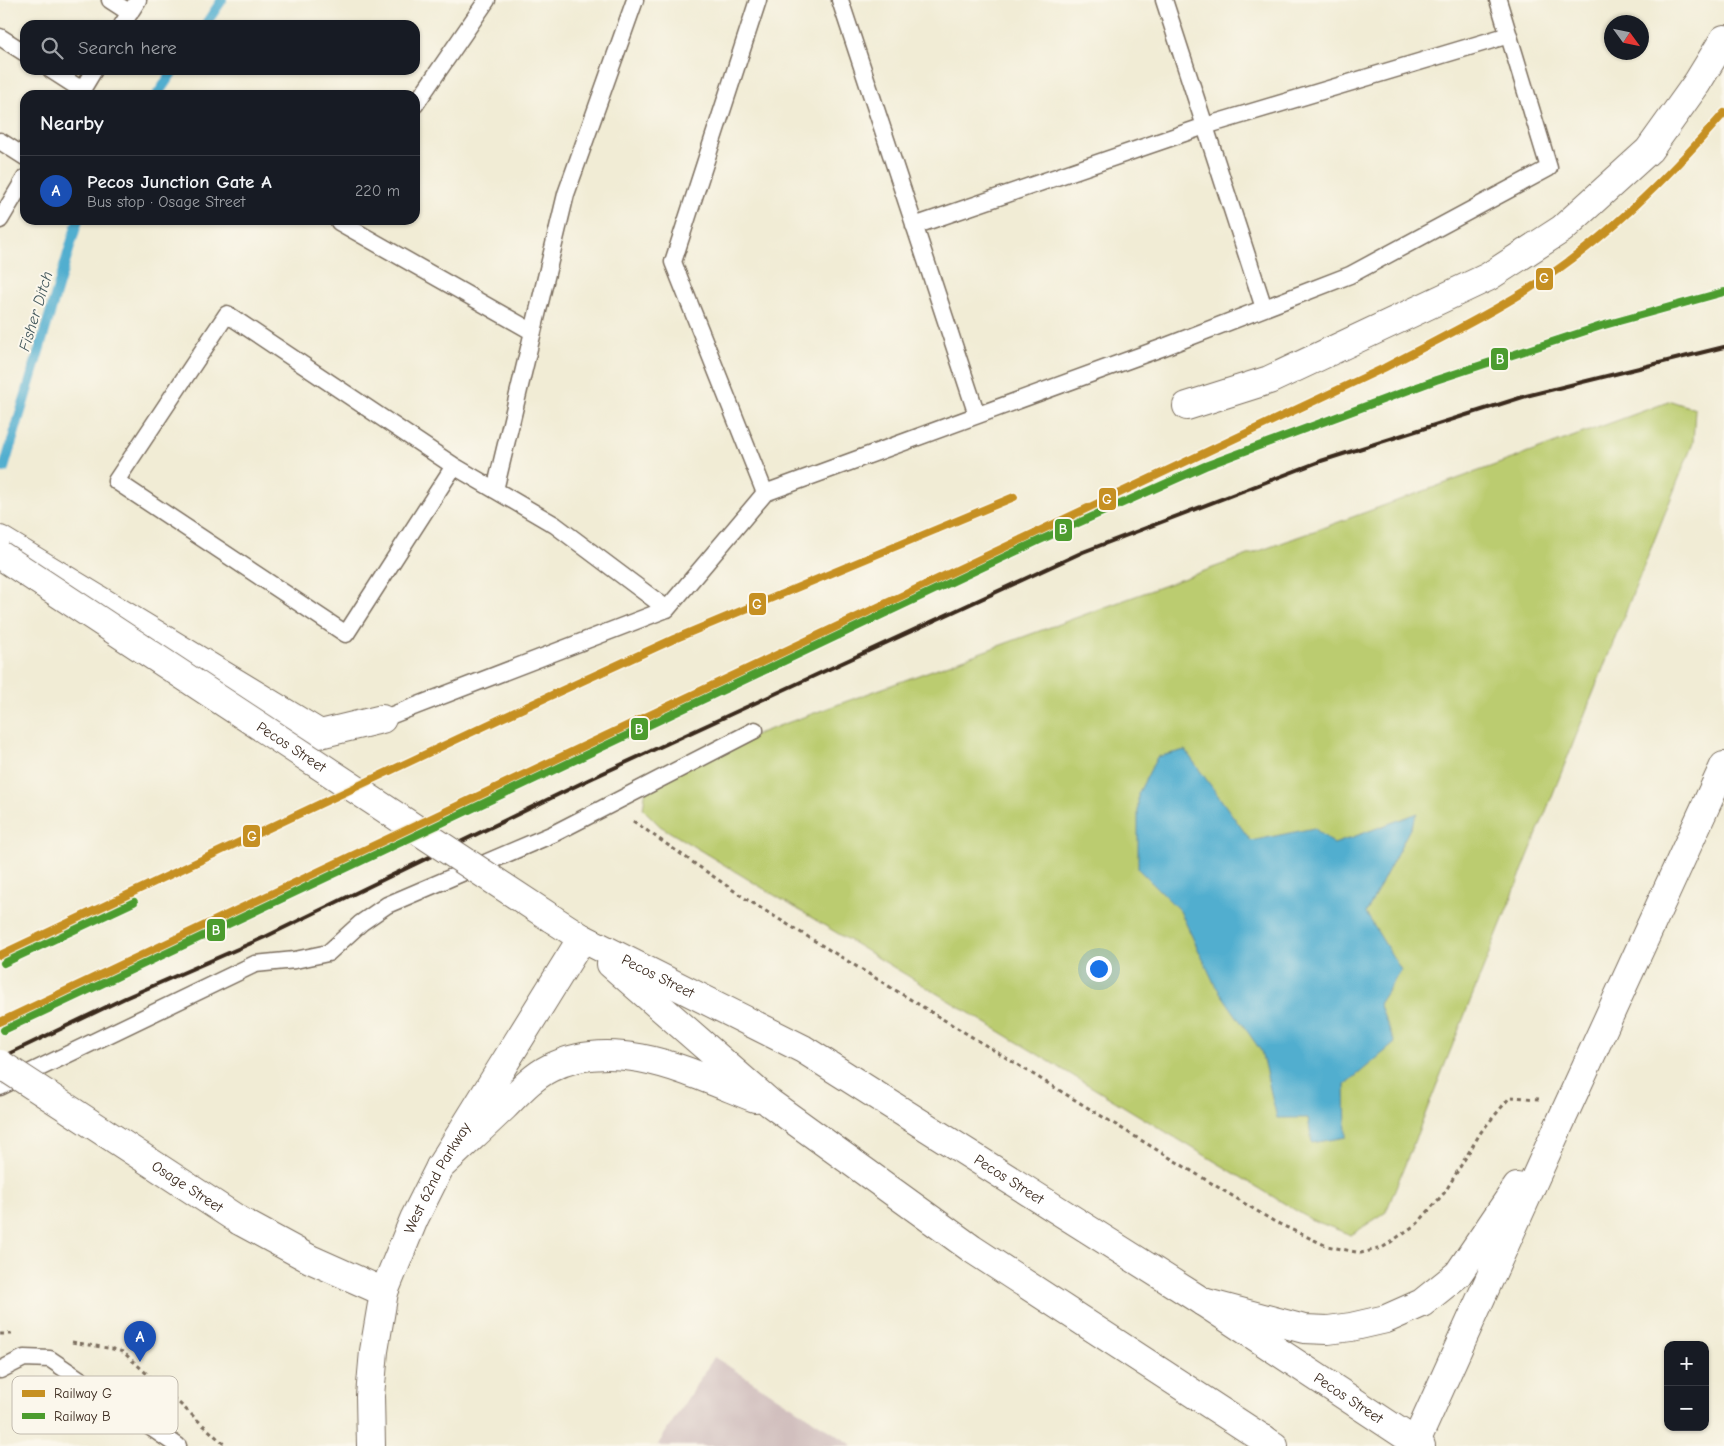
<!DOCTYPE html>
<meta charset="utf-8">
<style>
:root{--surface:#171b24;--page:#20242c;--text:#f1f3f6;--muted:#9ea1a6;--line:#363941;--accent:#d1495b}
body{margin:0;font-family:"Comic Neue",sans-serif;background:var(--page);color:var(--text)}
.controls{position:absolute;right:15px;bottom:15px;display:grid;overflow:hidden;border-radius:10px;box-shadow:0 1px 4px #0004}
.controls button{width:45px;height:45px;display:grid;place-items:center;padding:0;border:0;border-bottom:1px solid var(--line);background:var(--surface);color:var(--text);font:25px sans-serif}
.compass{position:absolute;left:1604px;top:15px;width:45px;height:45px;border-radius:50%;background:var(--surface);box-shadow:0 1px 4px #0004;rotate:123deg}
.you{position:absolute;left:1098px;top:968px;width:18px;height:18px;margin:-12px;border:4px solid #fff;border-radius:50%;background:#1a73e8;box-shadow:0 0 0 8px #1a73e833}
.badge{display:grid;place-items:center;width:32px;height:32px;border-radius:50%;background:var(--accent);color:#fff;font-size:16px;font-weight:700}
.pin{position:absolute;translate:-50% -41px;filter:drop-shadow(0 1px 2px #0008)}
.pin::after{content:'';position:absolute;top:26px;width:18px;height:15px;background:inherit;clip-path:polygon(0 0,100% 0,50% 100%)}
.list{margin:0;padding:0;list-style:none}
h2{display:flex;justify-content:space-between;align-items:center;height:65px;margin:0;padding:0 20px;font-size:21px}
h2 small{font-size:16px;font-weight:400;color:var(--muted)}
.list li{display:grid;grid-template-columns:32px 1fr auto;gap:15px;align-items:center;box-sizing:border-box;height:70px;padding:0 20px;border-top:1px solid var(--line)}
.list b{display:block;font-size:19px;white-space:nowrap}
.list p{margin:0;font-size:16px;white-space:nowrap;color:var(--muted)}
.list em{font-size:16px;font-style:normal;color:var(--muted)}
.icon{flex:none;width:28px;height:28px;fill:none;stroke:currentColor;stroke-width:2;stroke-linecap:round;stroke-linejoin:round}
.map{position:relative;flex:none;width:1724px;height:1446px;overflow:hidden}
.search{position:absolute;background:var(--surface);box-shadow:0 1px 4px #0004;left:20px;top:20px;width:400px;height:55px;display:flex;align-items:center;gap:12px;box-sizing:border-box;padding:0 18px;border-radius:15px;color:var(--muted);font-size:19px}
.panel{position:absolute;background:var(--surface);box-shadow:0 1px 4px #0004;left:20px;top:90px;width:400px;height:135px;border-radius:15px}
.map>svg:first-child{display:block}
</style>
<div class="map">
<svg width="1724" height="1446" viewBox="0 0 1724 1446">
<rect width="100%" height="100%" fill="#fbf7ec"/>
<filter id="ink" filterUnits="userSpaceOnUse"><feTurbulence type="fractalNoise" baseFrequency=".02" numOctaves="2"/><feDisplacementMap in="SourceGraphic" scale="10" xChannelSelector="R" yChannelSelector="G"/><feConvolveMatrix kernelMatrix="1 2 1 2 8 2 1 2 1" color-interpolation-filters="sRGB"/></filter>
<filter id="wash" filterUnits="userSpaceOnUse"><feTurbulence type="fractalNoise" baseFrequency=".0096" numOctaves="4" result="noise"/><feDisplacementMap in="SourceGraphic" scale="20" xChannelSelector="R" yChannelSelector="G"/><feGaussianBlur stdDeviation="1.12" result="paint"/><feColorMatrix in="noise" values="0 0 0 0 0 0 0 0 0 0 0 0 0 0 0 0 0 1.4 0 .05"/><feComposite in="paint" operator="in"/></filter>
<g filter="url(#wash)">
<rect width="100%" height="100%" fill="#f1ecd5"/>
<!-- industrial -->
<path fill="#d1bfbe" d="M714 1357 854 1446H657Z"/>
<!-- green -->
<path fill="#bbcc6f" stroke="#7b7b46" d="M1671 401 1695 409 1693 443 1386 1212 1351 1235 1310 1219 660 826 643 809 646 788 658 770Z"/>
<!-- water -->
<path fill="#51aecf" stroke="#466c76" d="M1185 750 1251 841 1314 828 1334 844 1418 813 1366 913 1401 970 1379 1004 1395 1043 1345 1085 1346 1137 1312 1143 1308 1118H1277L1261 1051 1215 985 1180 911 1138 869V794L1157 757Z"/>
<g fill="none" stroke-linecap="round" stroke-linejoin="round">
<!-- stream -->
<path stroke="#51aecf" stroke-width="10" d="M205 25 222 0
M157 95 174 70
M4 468 78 220"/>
</g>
</g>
<g filter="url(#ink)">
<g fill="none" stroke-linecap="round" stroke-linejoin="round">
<defs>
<path id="service" d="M110 0 130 13
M758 0 673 262 765 493 1164 347 1350 275 1549 168 1498 0
M840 0 977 415
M1164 0 1264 308
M122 25 138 0
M0 37 25 53
M51 70 82 90 94 70
M415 105 487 0
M0 141 25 157
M0 220 25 178
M340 220 339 222 533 332
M914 226 1205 126 1509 35
M454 466 346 634 116 481 227 314 454 466 555 525 667 609 765 493
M495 490 566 194 635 0
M382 719 667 609
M0 1087 255 964 295 960 328 953 361 923 387 905 553 834 755 730
M0 1370 24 1358 50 1359 178 1446"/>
<path id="minor" d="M1187 406 1269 380 1488 277 1562 229 1649 150 1697 83 1724 39
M0 540 320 734 382 719
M240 1221 310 1259 384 1292"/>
<g id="tertiary">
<path id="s1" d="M371 1446 370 1396 374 1351 384 1292 414 1219 440 1167 582 938"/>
</g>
<g id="secondary">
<path id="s2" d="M551 918 582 938 803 1049 1203 1302 1421 1446"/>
<path d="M611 964 770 1103 972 1249 1274 1446"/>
<path d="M440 1167C461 1147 483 1127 504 1107 518 1093 532 1077 550 1068 616 1034 693 1074 755 1098"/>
</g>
<path id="motorway" d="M1203 1302 1304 1329 1328 1330 1351 1327 1386 1319 1422 1303 1458 1274 1517 1187
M1264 1439 1267 1446
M1414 1446 1560 1123 1724 766"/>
</defs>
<!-- service casing -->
<use href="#service" stroke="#7b6e5e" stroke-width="19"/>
<!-- minor casing -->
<use href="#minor" stroke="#7b6e5e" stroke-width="30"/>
<!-- tertiary casing -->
<use href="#tertiary" stroke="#7b6e5e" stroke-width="30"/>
<!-- secondary casing -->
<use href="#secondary" stroke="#7b6e5e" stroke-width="30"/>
<!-- motorway casing -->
<use href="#motorway" stroke="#7b6e5e" stroke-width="30"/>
<!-- path -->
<path stroke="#7b6e5e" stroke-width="3" stroke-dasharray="4 4" stroke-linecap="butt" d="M633 821 746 899 1275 1222 1327 1246 1361 1253 1382 1248 1418 1223 1445 1192 1481 1132 1510 1097 1540 1099
M0 1334H16
M72 1342 113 1349 123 1352 226 1446"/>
<!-- service -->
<use href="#service" stroke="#fff" stroke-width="16"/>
<!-- minor -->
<use href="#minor" stroke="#fff" stroke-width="28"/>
<!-- tertiary -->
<use href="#tertiary" stroke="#fff" stroke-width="28"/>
<!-- secondary -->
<use href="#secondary" stroke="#fff" stroke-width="28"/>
<!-- motorway -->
<use href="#motorway" stroke="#fff" stroke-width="28"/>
<!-- rail -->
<path stroke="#3b2a1e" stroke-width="4" d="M0 1058 125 998 265 937 588 780 1083 552 1321 461 1526 396 1724 347"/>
<defs>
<g id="minor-bridge">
<path id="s3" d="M0 1064 240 1221"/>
</g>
<g id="secondary-bridge">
<path id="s4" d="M0 555 551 918"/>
</g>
</defs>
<!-- minor-bridge casing -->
<use href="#minor-bridge" stroke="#7b6e5e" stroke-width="30" stroke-linecap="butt"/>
<!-- secondary-bridge casing -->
<use href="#secondary-bridge" stroke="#7b6e5e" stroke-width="30" stroke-linecap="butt"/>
<!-- minor-bridge -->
<use href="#minor-bridge" stroke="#fff" stroke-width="28"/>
<!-- secondary-bridge -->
<use href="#secondary-bridge" stroke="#fff" stroke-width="28"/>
<defs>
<path id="rail-1" d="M0 955 502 718 674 639 1014 497
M0 1022 1384 368C1431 343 1479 320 1524 292 1601 244 1665 181 1724 113"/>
<path id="rail-2" d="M4 963 134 902
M4 1030 1038 541 1205 466 1436 380 1601 326 1724 292"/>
</defs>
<!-- rail-1 casing -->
<use href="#rail-1" stroke="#fbf7ec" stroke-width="11"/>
<!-- rail-2 casing -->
<use href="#rail-2" stroke="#fbf7ec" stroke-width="11"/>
<!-- rail-1 -->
<use href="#rail-1" stroke="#c69022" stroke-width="8"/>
<!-- rail-2 -->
<use href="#rail-2" stroke="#4c9c2e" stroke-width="8"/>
</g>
</g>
<g text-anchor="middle" stroke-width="4" stroke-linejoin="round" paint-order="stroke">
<!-- street labels -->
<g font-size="15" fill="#3b2a1e" stroke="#fbf7ec">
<text dy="5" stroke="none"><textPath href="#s4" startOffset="349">Pecos Street</textPath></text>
<text dy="5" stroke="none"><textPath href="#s2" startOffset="122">Pecos Street</textPath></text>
<text dy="5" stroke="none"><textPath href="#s1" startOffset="281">West 62nd Parkway</textPath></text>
<text dy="5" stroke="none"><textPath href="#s2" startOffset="528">Pecos Street</textPath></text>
<text dy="5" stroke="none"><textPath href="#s3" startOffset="224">Osage Street</textPath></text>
<text dy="5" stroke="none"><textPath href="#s2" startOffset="932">Pecos Street</textPath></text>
</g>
<!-- water labels -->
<g font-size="16" font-style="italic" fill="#43585c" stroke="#fbf7ec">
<text transform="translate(35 311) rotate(-73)" y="6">Fisher Ditch</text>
</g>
</g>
<!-- legend -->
<rect x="12" y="1376" width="166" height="58" rx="8" fill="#fbf7ec" stroke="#c1baae" stroke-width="1"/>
<rect x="22" y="1390" width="23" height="7" fill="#c69022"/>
<rect x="22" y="1413" width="23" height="6" fill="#4c9c2e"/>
<g font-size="14" fill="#3b2a1e">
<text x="54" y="1398">Railway G</text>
<text x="54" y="1421">Railway B</text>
</g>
<g stroke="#fbf7ec" stroke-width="2">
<rect x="1535" y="267" width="19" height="24" rx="5" fill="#c69022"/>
<rect x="1490" y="347" width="19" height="24" rx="5" fill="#4c9c2e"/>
<rect x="1098" y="487" width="19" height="24" rx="5" fill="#c69022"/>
<rect x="1054" y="518" width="19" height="24" rx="5" fill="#4c9c2e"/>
<rect x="748" y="592" width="19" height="24" rx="5" fill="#c69022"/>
<rect x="630" y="717" width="19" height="24" rx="5" fill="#4c9c2e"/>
<rect x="242" y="824" width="19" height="24" rx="5" fill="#c69022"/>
<rect x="206" y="918" width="20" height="24" rx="5" fill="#4c9c2e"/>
</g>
<g font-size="14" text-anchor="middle" font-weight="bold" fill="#fff">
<text x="1544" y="283">G</text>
<text x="1500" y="364">B</text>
<text x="1107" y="504">G</text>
<text x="1063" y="534">B</text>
<text x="757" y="609">G</text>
<text x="639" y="734">B</text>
<text x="252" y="841">G</text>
<text x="216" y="935">B</text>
</g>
</svg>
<div class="controls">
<button>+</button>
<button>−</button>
</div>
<svg class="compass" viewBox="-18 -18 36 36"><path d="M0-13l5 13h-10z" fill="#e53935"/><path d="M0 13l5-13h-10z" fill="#9ea1a6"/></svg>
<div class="you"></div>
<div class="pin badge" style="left:140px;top:1362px;background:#1a4fb4">A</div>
<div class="search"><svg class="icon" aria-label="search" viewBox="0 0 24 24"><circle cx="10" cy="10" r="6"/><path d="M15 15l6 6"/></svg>Search here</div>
<section class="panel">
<h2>Nearby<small></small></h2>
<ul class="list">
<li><span class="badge" style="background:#1a4fb4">A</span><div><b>Pecos Junction Gate A</b><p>Bus stop · Osage Street</p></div><em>220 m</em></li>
</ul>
</section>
</div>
